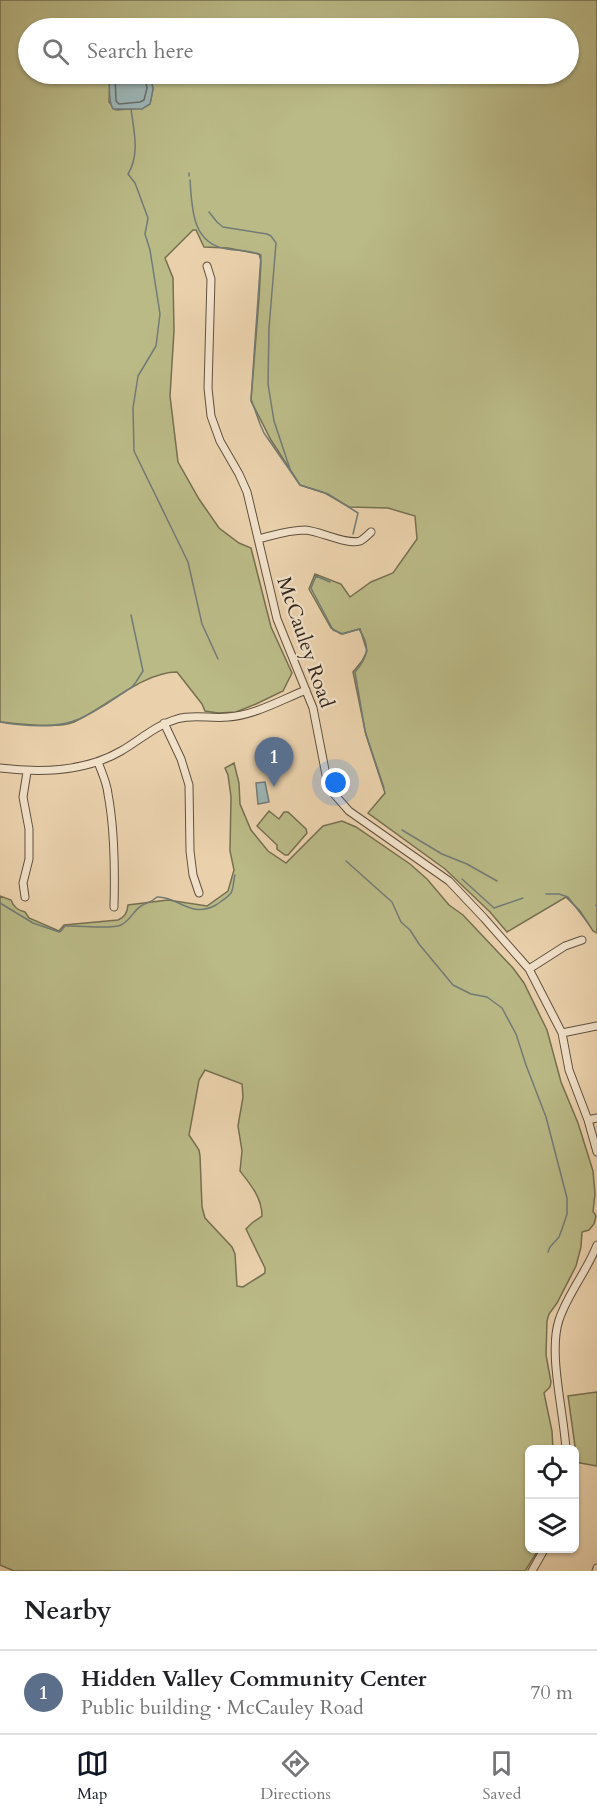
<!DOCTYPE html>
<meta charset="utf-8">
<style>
:root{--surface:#fff;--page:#f2f2f2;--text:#202124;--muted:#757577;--line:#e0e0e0;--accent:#111827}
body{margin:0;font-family:Cardo,serif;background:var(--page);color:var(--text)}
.controls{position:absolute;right:18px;bottom:18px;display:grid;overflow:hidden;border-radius:9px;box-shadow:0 2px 4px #0004}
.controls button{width:54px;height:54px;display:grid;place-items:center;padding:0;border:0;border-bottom:2px solid var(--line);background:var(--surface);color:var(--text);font:30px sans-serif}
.you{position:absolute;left:336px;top:783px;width:21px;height:21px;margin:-15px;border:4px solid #fff;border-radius:50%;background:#1a73e8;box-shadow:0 0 0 9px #1a73e833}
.badge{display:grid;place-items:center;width:39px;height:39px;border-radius:50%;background:var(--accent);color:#fff;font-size:20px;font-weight:700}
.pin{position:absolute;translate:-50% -50px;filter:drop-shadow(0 2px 3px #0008)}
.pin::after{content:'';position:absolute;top:32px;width:21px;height:18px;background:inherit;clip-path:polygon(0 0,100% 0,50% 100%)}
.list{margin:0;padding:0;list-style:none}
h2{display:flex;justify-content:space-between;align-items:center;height:78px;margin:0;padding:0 24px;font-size:26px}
h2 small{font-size:20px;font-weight:400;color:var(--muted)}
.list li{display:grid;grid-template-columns:39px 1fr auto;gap:18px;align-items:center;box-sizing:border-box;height:84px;padding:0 24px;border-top:2px solid var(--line)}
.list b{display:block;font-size:22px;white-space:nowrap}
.list p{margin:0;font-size:20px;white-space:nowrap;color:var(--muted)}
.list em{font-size:20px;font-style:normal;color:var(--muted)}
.icon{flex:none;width:33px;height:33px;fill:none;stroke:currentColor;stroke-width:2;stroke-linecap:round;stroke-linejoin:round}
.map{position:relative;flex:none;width:597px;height:1571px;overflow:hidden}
.search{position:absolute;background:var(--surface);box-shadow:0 2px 4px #0004;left:18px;right:18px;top:18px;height:66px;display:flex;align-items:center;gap:15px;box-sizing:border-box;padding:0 21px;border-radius:33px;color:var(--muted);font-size:22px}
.sheet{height:162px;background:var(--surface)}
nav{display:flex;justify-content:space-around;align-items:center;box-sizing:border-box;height:84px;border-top:2px solid var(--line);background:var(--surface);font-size:16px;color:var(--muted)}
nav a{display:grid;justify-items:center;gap:3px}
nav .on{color:var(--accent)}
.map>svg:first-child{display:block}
</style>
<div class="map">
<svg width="597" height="1571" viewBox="0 0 597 1571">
<rect width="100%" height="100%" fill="#ead1ac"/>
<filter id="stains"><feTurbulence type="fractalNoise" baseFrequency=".00333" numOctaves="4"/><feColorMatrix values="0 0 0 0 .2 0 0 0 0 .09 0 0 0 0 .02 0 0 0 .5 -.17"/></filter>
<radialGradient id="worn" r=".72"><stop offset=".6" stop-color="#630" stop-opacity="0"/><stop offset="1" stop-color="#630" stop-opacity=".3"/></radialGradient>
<!-- green -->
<path fill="#baba87" stroke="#767051" stroke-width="1.5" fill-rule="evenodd" d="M0 0H597V933L593 931 580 911 566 897 507 932 490 912 445 869 368 813 385 793 366 735 353 672 362 661 367 651 360 629 341 634 331 628 309 589 315 574 341 584 350 597 371 582 393 573 417 539 415 516 388 508 349 507 325 493 300 485 271 440 251 401 259 298 261 261 259 254 228 248 204 247 196 230H193L165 258 173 278 174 331 170 396 178 462 199 499 219 528 239 543 251 548 271 627 292 673 283 691 256 704 236 712 218 713 205 711 202 704 177 672C143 672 105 708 74 722 58 729 17 724 0 722ZM28 28H568V74H150L153 89 150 104 142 108 116 110 109 102 110 80 108 74H28Z
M234 763 239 783 240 804 251 830 268 851 286 863 323 826 342 821 356 827 410 864 427 879 449 905 463 915 513 968 524 983 547 1030 561 1082 578 1123 593 1171 595 1194 593 1211 596 1216 594 1224 589 1230 582 1232 581 1247 576 1266 557 1303 549 1314 547 1321 546 1355 551 1382 550 1387 544 1393 552 1431 553 1449 530 1450V1548L539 1549 525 1571H14L0 1565V896L11 900C14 908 18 910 25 912L29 918 59 931 64 925 118 920C125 917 127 913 128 905L168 900 207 906 228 891 234 870 230 851 231 797 228 775 225 768ZM205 1070 242 1084 243 1097 238 1126 242 1151 240 1171C251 1185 262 1198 262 1216L252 1223 246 1229 265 1268V1273L243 1287 237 1286 235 1254 232 1247 205 1218 202 1207 200 1156 199 1150 189 1135 199 1080Z
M269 811 279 819 284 812H288L306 829 307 833 288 855H285L277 849V845L257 826Z
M597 1392V1466L575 1462V1446L568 1396Z"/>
<!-- water -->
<path fill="#9cb4b4" stroke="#727b77" stroke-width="1.5" d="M108 74H150L153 89 150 104 142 109H113C107 99 111 85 108 74Z
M265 782 269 802 258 804 256 783Z"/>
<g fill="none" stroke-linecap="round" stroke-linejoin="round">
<!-- shore -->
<path stroke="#676d68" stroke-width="1.5" d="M115 74 116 101 119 104 140 102 144 100 147 88 144 74"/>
<!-- stream -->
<path stroke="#727b77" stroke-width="1.5" d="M131 109C134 131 140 155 128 174L135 183 148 218 145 234 150 250 160 314 156 346 138 376 133 408 134 451 188 562 202 624 218 659
M189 173V176
M190 180C192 209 192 244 227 249 239 251 250 250 261 255L251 399 260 424 264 433 300 485 328 494 358 513 353 534
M209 212 217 222 223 227 267 234 271 236 276 243 269 328 268 384 274 421 290 469
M330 582 316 576 311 588 333 630 343 634 359 629C371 647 368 657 355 672L365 731 384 788
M0 722C23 726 58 729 79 719 98 711 115 698 132 687L136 682 143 671 131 615
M402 830 442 854 467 864 497 881
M346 861 392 902 401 922 410 930 419 944 453 985 471 994 487 997 502 1008 516 1034 526 1065 546 1117 567 1198V1214L562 1229 559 1237 550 1247 548 1252
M462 879 494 908 523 898
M546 894H559L568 897 588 923
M0 903 33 923 59 932 61 931 65 926C79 925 110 930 121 925 130 921 133 911 141 906 149 901 149 904 157 897 178 896 190 919 216 905 220 902 227 898 231 893 234 888 233 881 235 875
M596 905 597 907"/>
<defs>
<path id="minor" d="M207 266 211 279 208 388 211 416 220 441 239 474 247 492 277 619 313 708 326 775 334 794 349 811 449 881 484 918 529 969 562 1033 569 1070 588 1120 597 1152
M258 539C274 535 289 530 305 530 320 531 346 545 360 541 364 539 368 535 371 532
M164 723 181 759 189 785 190 851 193 875 199 893
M98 762C102 773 107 783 108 794 115 831 115 870 114 907
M0 768C40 773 85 772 121 751 140 740 156 725 177 719 194 714 211 719 228 717 255 715 281 700 306 690
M25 897 23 883 29 859V829L23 797 27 772
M529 969 565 946 582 940
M562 1033 597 1026
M588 1120 597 1118
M566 1450C564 1413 548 1353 559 1320 568 1293 587 1271 597 1245
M532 1571 545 1548
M596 1571 597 1568"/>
</defs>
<!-- minor casing -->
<use href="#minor" stroke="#60513f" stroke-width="9"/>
<!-- minor -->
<use href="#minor" stroke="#f1e1c9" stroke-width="7"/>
</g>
<g text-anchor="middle" stroke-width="4.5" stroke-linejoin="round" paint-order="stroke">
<!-- street labels -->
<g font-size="20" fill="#32261b" stroke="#f1e1c9">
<text transform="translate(306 642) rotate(71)" y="7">McCauley Road</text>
</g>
</g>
<rect width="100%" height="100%" filter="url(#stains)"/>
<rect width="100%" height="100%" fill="url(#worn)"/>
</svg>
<div class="controls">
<button><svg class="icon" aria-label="locate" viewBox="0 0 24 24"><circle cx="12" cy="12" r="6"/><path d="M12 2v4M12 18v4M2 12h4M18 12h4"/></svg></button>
<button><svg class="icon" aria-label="layers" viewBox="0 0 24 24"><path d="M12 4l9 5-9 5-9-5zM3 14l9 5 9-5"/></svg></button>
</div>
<div class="you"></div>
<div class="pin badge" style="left:274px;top:787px;background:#5c6f8a">1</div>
<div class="search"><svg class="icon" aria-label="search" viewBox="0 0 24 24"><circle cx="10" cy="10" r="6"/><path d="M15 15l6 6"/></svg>Search here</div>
</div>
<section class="sheet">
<h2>Nearby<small></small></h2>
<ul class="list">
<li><span class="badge" style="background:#5c6f8a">1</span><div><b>Hidden Valley Community Center</b><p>Public building · McCauley Road</p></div><em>70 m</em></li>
</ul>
</section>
<nav>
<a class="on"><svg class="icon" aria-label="map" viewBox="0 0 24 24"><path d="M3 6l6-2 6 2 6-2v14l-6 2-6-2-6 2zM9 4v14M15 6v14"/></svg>Map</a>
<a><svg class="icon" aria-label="directions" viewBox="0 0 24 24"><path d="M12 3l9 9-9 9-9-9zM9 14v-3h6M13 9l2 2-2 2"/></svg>Directions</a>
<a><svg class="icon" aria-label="saved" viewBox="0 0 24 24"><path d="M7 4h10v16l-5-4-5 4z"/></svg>Saved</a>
</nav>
